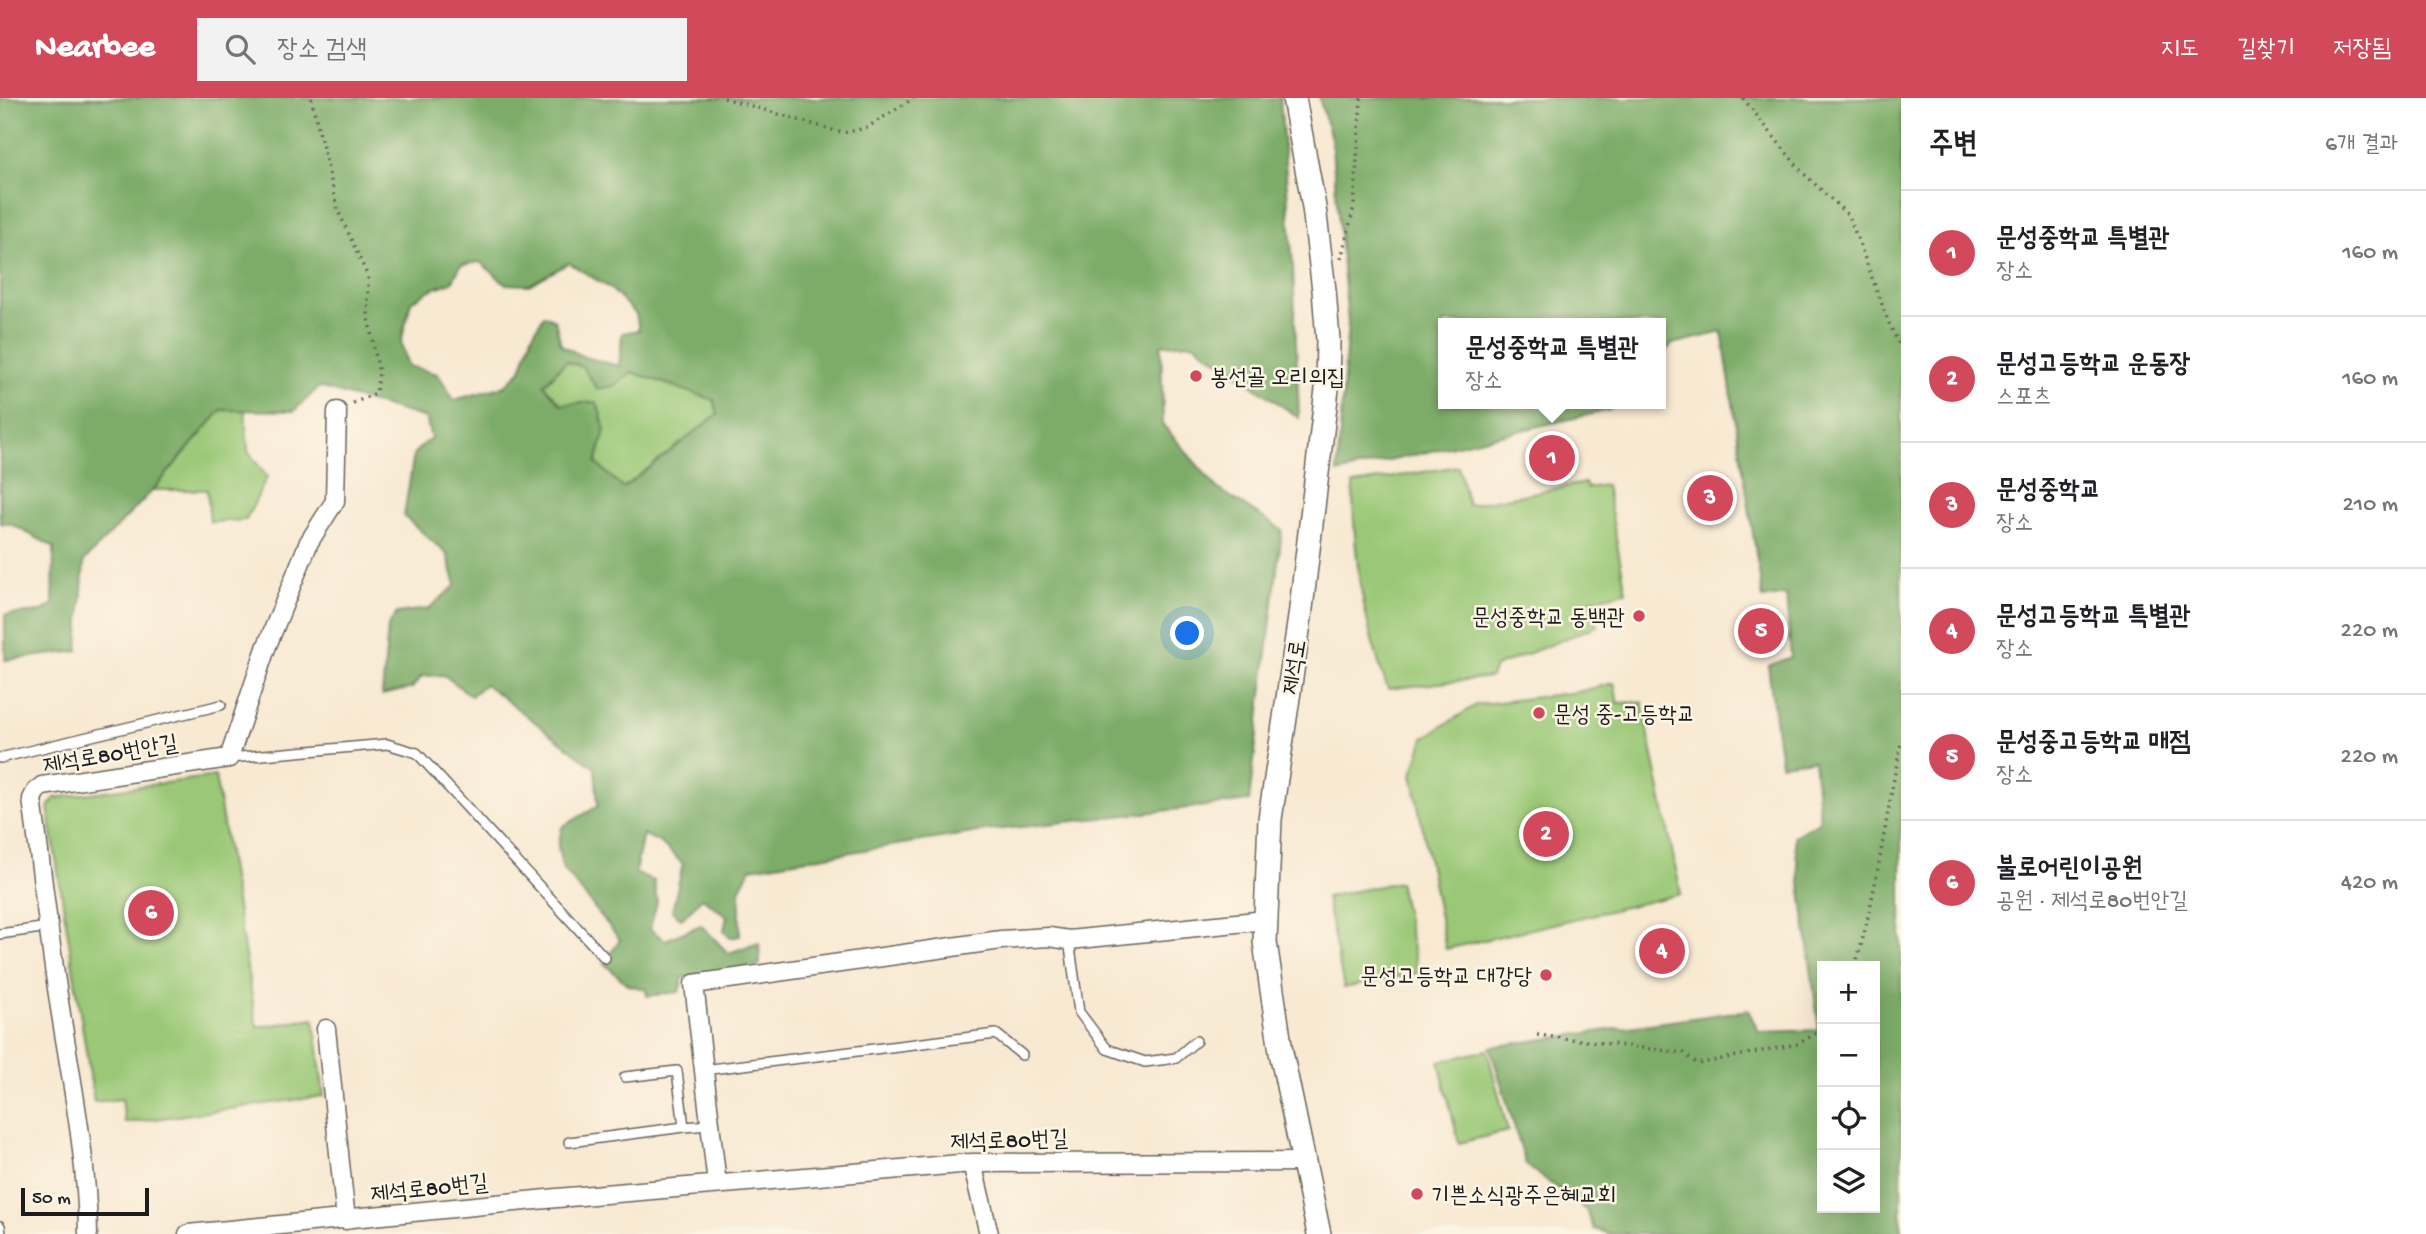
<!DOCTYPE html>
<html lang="ko">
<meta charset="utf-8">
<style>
:root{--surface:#fff;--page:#f2f2f2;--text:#202124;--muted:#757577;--line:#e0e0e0;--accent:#d1495b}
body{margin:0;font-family:"Gochi Hand","Poor Story",sans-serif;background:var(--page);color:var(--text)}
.controls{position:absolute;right:21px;bottom:21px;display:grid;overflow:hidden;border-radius:0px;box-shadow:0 7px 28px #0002}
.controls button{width:63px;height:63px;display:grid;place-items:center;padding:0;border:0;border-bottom:2px solid var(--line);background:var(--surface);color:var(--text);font:35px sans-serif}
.scale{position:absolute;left:21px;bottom:18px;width:128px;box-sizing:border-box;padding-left:7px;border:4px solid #1c1c1c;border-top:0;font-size:19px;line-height:24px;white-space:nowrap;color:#1c1c1c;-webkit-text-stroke:5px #fcf5e5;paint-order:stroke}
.you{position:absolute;left:1188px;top:536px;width:24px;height:24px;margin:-18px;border:5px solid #fff;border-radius:50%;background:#1a73e8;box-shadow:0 0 0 10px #1a73e833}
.badge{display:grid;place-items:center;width:46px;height:46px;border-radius:50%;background:var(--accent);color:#fff;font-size:23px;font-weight:700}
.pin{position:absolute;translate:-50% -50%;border:4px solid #fff;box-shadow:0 2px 7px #0006}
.popup{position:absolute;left:1438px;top:220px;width:228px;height:91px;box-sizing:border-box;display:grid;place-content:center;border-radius:0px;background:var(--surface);filter:drop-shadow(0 2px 5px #0005);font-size:23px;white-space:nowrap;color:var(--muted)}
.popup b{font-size:26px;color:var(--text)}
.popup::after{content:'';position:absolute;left:50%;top:100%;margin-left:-14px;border:14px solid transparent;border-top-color:var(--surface)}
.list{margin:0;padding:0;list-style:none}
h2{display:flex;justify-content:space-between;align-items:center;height:91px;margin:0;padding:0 28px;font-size:30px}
h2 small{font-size:23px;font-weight:400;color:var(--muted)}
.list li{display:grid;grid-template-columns:46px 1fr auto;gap:21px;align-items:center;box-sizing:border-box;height:126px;padding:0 28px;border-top:2px solid var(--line)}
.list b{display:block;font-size:26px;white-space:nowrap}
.list p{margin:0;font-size:23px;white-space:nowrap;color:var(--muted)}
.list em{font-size:23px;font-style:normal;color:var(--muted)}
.icon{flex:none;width:38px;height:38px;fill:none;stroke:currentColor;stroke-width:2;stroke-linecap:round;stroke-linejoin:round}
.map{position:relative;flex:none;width:1901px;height:1136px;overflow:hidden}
header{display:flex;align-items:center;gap:42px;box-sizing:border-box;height:98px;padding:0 35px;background:var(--accent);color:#fff}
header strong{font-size:33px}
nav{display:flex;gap:38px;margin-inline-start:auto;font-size:24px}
.search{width:490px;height:63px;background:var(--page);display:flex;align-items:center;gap:18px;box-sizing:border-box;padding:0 24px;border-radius:0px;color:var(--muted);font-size:26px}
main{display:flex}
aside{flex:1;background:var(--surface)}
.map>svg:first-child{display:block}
</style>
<header>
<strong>Nearbee</strong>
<div class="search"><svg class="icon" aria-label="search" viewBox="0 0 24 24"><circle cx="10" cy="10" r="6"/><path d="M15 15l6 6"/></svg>장소 검색</div>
<nav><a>지도</a><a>길찾기</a><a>저장됨</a></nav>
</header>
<main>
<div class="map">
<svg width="1901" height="1136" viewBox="0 0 1901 1136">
<rect width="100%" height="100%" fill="#fcf5e5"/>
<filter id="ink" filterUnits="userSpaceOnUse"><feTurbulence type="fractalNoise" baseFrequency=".0143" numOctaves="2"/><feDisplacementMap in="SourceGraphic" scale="14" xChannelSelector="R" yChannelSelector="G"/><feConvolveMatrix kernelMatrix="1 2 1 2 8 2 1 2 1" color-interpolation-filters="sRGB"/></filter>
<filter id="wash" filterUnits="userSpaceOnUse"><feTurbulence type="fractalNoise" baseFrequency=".00686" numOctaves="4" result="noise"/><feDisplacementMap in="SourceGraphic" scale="28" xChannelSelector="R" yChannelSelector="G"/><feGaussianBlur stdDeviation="1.57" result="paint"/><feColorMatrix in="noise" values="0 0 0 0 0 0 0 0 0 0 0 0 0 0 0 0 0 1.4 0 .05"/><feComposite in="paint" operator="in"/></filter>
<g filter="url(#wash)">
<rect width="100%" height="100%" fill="#f8e9d2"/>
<!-- green -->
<path fill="#9ac876" stroke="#5b7249" stroke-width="2" d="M566 263 583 269 614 287 632 274 714 302 718 316 623 390 596 365 605 332 561 306 544 287Z
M221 312H245L248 353 267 379 246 422 210 424 207 392H153Z
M1458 368 1468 407 1585 385 1587 390 1606 387 1626 494 1591 502 1597 528 1495 569 1491 579 1388 591C1363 527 1353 455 1353 386Z
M1614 585 1618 605 1642 604 1681 796 1446 851 1412 676 1424 640 1476 607 1577 594Z
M215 678 257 929 314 921 324 998 125 1025 122 1001 94 1004 48 709 55 700Z
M1399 784 1418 875 1344 890 1326 799Z
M1487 952 1508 1033 1459 1045 1439 964Z"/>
<!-- forest -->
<path fill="#7bac67" stroke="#4c6442" stroke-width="2" fill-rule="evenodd" d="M0 0H1280L1293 168 1299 320 1193 245 1161 247 1163 327 1217 390 1282 432 1249 703 985 733 751 770 740 790V838L730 840 724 832 727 818 702 800 682 821 672 813 683 766 661 745 643 736 635 775 654 783 657 804 650 831 665 842 701 827 728 855 759 845 760 867 683 880 679 894 647 898 646 891 628 887 604 865 620 842 562 769 558 748 562 729 598 708 595 670 485 586 471 598 444 577 422 578 412 590 382 597 388 528 397 515 428 511 456 487 447 456 404 418 414 355 431 340 426 320 319 289 294 313 221 312 153 392 84 463 78 553 5 562V517L41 514 53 506 54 449 11 426 0 425ZM480 164 506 186 529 187 569 165 611 191 636 216 639 232 622 235 619 268 584 259 561 247 555 222 544 217 532 238 521 272 505 288 454 302 438 276 408 268 401 244 411 204 430 192 452 184 461 167ZM566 263 583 269 597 291 614 288 632 274 714 302 718 316 623 390 596 365 605 332 597 304 561 306 544 287Z
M1319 0H1901V1136H1610L1594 1131 1586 1112 1526 1067 1490 949 1748 912 1759 934 1819 932 1794 738 1820 723 1814 662 1781 666 1768 568 1791 559 1786 497 1763 501 1722 234 1672 246 1661 258 1660 225H1444V306H1616L1609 312 1337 375 1348 225 1331 40ZM1822 868H1875V1110H1822Z"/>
</g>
<g filter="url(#ink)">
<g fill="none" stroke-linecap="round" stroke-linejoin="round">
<defs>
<path id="service" d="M0 660 221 607
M229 660 387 646 417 655 605 860
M0 836 48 829
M1069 842 1079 914 1107 951 1145 964 1176 960 1196 943
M703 972 996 936 1022 957
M625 979 677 973 684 1029 709 1027
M569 1044 684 1029
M0 1128 1 1136"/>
<path id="minor" d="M326 931 346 1122
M972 1065 989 1136
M717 1086 694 886 1001 842 1049 839 1069 842 1266 822
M88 1136C87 1055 70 977 58 897 48 832 41 766 32 701L36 693 42 688 229 660 266 550 309 444 335 403 337 313
M188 1136 557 1100 972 1065 1304 1064"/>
<path id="tertiary" d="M1294 0 1314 109 1324 192 1328 242 1327 291 1300 519 1270 721 1265 844 1281 954 1319 1136"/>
</defs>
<!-- service casing -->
<use href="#service" stroke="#69645c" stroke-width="12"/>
<!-- minor casing -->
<use href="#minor" stroke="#69645c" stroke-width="21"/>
<!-- tertiary casing -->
<use href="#tertiary" stroke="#69645c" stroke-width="26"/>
<!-- path -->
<path stroke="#69645c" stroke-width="3.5" stroke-dasharray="2 5" stroke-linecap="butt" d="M311 0 338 112 368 179V219L379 275 376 295 351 306
M724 0 843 35 866 30 914 0
M1743 0 1802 74 1849 118 1890 228 1901 250
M1341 161 1354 109 1361 0
M1855 868C1877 796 1885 720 1901 646
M1537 937 1684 955 1697 966 1797 946 1822 932"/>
<!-- service -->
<use href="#service" stroke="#fff" stroke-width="9"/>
<!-- minor -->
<use href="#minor" stroke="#fff" stroke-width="18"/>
<!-- tertiary -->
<use href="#tertiary" stroke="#fff" stroke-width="23"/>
</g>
</g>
<!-- markers -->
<g fill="#d1495b" stroke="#fcf5e5" stroke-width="2.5">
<circle cx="1196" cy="278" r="7"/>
<circle cx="1639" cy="518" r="7"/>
<circle cx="1539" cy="615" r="7"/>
<circle cx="1546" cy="877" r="7"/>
<circle cx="1417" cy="1096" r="7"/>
</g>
<g text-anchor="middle" stroke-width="5" stroke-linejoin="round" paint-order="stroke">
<!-- poi labels -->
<g font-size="23" fill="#1c1c1c" stroke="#fcf5e5" text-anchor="start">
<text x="1210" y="286">봉선골 오리의집</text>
<text x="1625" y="526" text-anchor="end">문성중학교 동백관</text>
<text x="1553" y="623">문성 중-고등학교</text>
<text x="1532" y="885" text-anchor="end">문성고등학교 대강당</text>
<text x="1431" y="1104">기쁜소식광주은혜교회</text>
</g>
<!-- street labels -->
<g font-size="23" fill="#1c1c1c" stroke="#fcf5e5">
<text transform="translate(1293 569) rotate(-81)" y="8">제석로</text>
<text transform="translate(110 655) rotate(-10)" y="8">제석로80번안길</text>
<text transform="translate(1009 1041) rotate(-2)" y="8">제석로80번길</text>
<text transform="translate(429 1089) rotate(-6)" y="8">제석로80번길</text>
</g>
</g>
</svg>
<div class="controls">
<button>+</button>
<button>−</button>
<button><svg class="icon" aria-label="locate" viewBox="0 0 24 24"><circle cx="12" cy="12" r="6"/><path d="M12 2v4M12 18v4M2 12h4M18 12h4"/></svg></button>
<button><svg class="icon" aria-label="layers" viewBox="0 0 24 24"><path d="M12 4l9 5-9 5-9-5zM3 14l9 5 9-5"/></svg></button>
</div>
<div class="scale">50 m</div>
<div class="you"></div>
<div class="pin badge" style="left:1552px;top:360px">1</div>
<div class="popup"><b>문성중학교 특별관</b>장소</div>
<div class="pin badge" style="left:1546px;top:736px">2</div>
<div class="pin badge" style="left:1710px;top:400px">3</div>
<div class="pin badge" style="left:1662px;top:853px">4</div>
<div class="pin badge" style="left:1761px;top:533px">5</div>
<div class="pin badge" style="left:151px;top:815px">6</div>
</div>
<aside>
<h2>주변<small>6개 결과</small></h2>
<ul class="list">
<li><span class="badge">1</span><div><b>문성중학교 특별관</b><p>장소</p></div><em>160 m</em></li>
<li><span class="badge">2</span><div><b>문성고등학교 운동장</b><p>스포츠</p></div><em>160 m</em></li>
<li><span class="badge">3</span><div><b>문성중학교</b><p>장소</p></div><em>210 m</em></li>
<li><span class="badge">4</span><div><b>문성고등학교 특별관</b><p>장소</p></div><em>220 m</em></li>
<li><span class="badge">5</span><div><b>문성중고등학교 매점</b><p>장소</p></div><em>220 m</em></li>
<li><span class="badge">6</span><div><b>불로어린이공원</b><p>공원 · 제석로80번안길</p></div><em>420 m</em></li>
</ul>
</aside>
</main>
